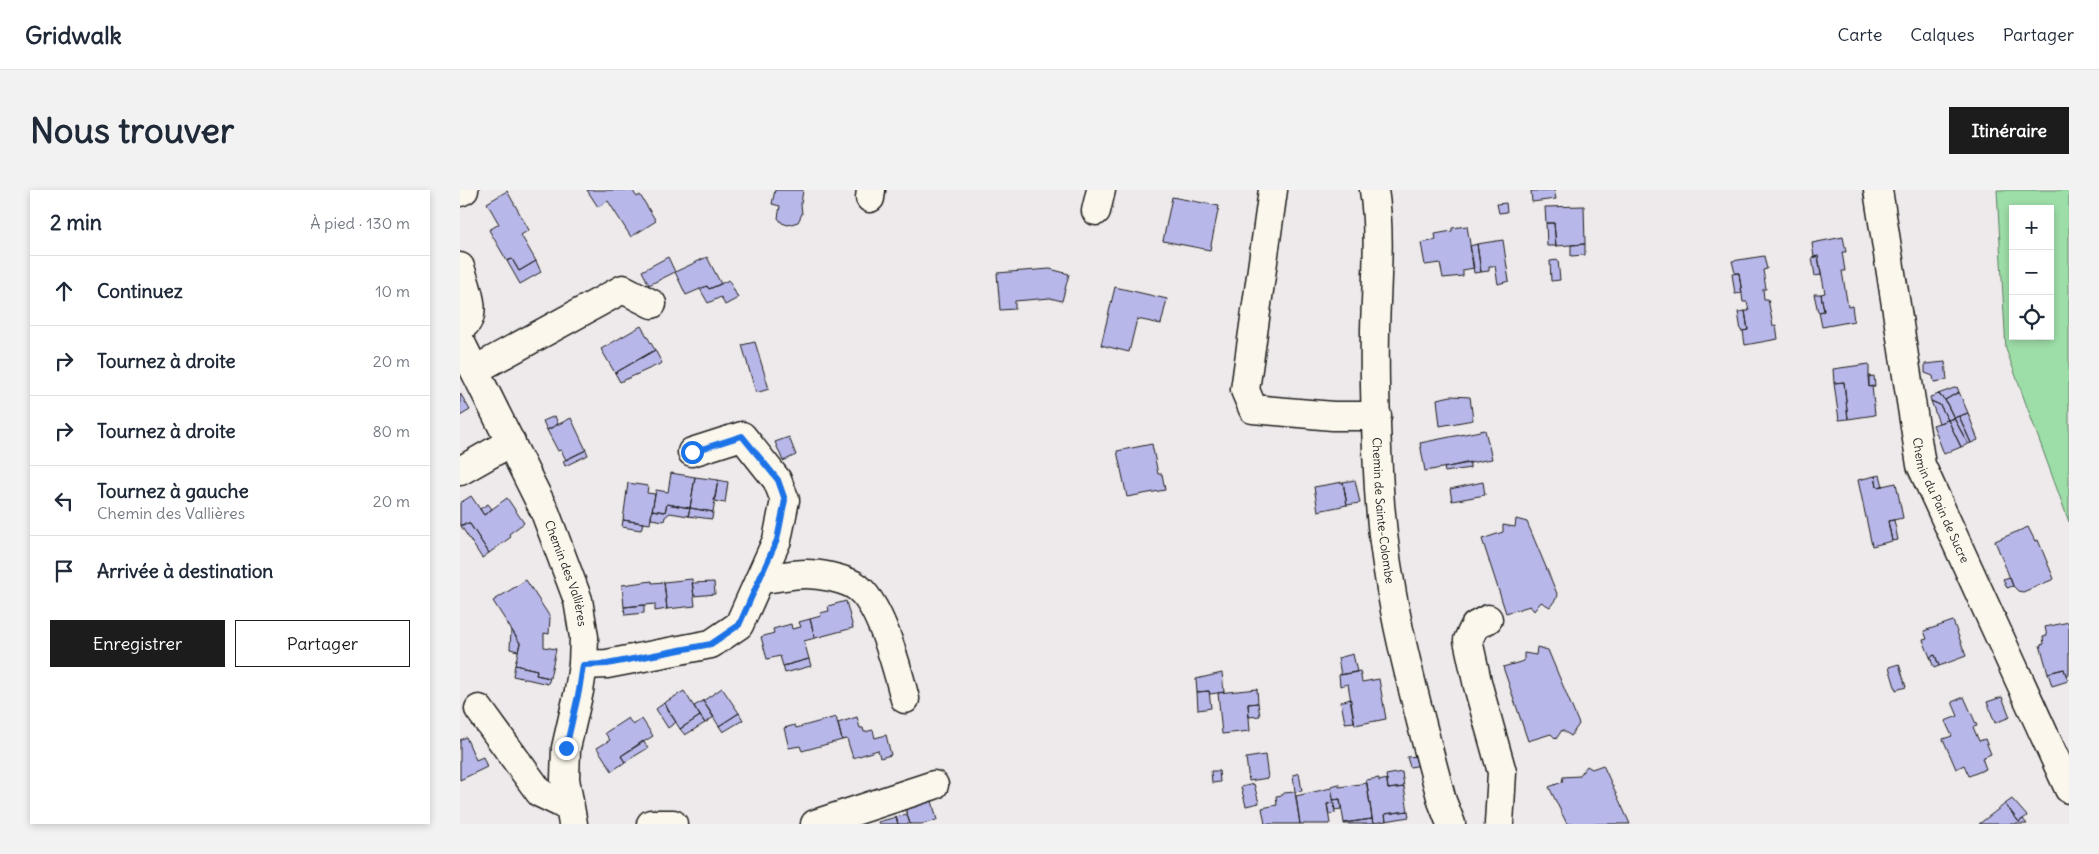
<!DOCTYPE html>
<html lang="fr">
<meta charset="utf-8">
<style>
:root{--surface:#fff;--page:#f2f2f3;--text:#1f2937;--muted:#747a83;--line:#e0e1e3;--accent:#1c1c1c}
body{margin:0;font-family:Delius,sans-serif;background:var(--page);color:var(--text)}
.controls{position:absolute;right:15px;top:15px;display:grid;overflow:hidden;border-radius:0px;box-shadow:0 2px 8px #0003}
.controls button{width:45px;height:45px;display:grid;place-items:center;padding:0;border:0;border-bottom:1px solid var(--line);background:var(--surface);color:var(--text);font:25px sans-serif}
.stop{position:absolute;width:15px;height:15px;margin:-11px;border:4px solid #1a73e8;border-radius:50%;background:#fff}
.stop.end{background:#1a73e8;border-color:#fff;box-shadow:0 1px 5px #0008}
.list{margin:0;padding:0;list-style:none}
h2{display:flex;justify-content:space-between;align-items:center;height:65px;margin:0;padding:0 20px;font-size:21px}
h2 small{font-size:16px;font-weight:400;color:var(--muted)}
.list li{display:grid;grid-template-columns:32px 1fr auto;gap:15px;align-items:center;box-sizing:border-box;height:70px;padding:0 20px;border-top:1px solid var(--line)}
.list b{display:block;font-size:19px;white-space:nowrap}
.list p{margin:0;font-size:16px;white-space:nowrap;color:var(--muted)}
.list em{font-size:16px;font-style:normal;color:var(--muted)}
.actions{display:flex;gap:10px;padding:15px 20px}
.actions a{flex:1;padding:11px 0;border:1px solid var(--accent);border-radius:0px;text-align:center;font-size:18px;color:var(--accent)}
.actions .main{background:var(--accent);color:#fff}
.icon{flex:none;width:28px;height:28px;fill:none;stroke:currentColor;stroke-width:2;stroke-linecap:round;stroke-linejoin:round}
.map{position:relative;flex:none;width:1609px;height:634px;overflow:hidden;border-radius:0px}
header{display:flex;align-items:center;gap:30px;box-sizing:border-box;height:70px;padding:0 25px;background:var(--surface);border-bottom:1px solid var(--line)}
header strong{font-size:24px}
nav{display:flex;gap:28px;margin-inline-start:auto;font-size:18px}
.intro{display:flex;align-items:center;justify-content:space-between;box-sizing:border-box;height:120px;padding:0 30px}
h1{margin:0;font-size:35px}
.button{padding:12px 22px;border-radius:0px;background:var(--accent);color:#fff;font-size:18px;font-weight:700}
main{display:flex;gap:30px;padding:0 30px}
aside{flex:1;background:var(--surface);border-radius:0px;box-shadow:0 2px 8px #0003}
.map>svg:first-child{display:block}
</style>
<header>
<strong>Gridwalk</strong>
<nav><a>Carte</a><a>Calques</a><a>Partager</a></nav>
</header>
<div class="intro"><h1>Nous trouver</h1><a class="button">Itinéraire</a></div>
<main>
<aside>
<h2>2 min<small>À pied · 130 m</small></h2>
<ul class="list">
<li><svg class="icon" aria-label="ahead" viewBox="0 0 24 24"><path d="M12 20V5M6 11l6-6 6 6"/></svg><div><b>Continuez</b></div><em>10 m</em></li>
<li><svg class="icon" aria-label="right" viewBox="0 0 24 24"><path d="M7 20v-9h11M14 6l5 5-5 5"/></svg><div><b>Tournez à droite</b></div><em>20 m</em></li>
<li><svg class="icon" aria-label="right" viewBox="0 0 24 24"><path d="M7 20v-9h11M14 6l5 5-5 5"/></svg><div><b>Tournez à droite</b></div><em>80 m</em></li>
<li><svg class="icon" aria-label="left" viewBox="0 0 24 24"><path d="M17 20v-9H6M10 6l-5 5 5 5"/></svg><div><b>Tournez à gauche</b><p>Chemin des Vallières</p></div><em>20 m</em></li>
<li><svg class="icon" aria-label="arrive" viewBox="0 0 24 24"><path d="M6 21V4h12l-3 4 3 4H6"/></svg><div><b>Arrivée à destination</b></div></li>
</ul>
<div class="actions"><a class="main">Enregistrer</a><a>Partager</a></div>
</aside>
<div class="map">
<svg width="1609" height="634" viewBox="0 0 1609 634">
<rect width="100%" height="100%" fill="#eeeaeb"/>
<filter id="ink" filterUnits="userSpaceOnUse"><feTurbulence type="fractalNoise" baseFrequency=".02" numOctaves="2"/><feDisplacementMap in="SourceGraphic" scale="10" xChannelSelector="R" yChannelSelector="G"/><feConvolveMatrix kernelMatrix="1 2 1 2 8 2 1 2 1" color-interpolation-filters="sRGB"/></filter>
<g filter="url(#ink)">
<!-- green -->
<path fill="#9ddea8" stroke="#5c7d62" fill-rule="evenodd" d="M1537 0H1609V332L1546 159ZM1553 19H1590V146H1553Z"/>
<!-- building -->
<path fill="#b8b7e9" stroke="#1c1c1c" d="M127 0H172L177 7 180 5 196 31 171 47 148 11 138 17Z
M315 0H343L341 14 342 24 338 32 328 35 322 33 318 28 320 16 312 14Z
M1094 0 1096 9 1072 12 1071 1Z
M47 1 69 40 61 45 76 71 59 81 52 69 47 71 29 40 39 34 27 13Z
M712 7 759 16 750 60 703 51Z
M1046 13 1047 22 1039 23 1037 14Z
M1124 16 1125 54 1096 56 1094 33H1086L1085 17Z
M1086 33H1094L1096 56H1087Z
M1007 36 1014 78 1003 80V86L983 88 980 73 965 75 961 53 976 50 975 44 992 41V38Z
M1383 47 1386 62H1382L1385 81H1382L1388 117 1392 116 1394 131 1362 137 1359 122 1364 121 1361 104 1365 103 1358 66 1354 67 1352 53Z
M1043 50 1049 91 1038 94 1035 76H1029V81L1021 82 1017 54Z
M1017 54 1021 82 1014 83 1010 56Z
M1125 54V65L1111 66V55Z
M1304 66 1307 79 1303 80 1306 99H1303L1304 109H1308L1313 136 1316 135 1318 149 1285 155 1283 141 1288 140 1285 121H1289L1287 112H1283L1279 83H1275L1272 71Z
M1358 66 1361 85 1355 86 1352 68Z
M208 67 215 82 189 95 182 81Z
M247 67 261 94 249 99 247 96 226 105 215 82Z
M52 69 59 81 76 71 81 82 60 94 47 71Z
M1098 70 1100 90 1091 91 1090 71Z
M590 79 609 84 602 111 590 108 555 111V119L540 120 537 83Z
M1279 83 1282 103 1275 104 1272 84Z
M269 90 278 108 265 115 261 107 248 113 240 99 247 96 249 99Z
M655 97 707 109 701 134 677 129 669 162 641 155Z
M1354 104H1361L1364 121 1358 122Z
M1285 121 1288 140 1281 141 1278 122Z
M181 136 195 160 155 183 141 159Z
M295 152 309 199 296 203 282 155Z
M195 160 202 173 160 192 155 183Z
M1485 172 1487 190 1474 192 1473 186 1465 183V174Z
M1409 174V197L1412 196 1415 225 1388 229 1384 192 1374 193 1373 179Z
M1414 186 1415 196 1409 197 1408 187Z
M1384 192 1388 229 1379 230 1374 193Z
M1497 197 1499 202 1485 210 1478 204Z
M1499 202 1508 223 1494 228 1485 210Z
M0 203 10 220 0 226Z
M1479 204 1485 210 1494 228 1488 230 1480 215 1471 211 1470 207Z
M991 206 1010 207 1013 230 980 236 977 209Z
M1471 211 1480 215 1488 230 1479 233Z
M1508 223 1518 250 1511 253 1499 226Z
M95 226 98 234 87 240 83 231Z
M1499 226 1511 253 1508 254 1494 228Z
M111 228 126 260 106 270 101 260 98 261 87 240Z
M1494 228 1508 254 1501 257 1488 230Z
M1488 230 1501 257 1484 264 1473 235Z
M1025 240 1032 269 965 281 960 253Z
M329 247 336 265 323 271 315 252Z
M692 254 698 284H702L705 300 667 307 657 261Z
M126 260 128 265 105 276 103 271Z
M1010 272V278L985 282 984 278Z
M211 283 235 287 230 318 207 314 205 322 192 320 196 300 208 302Z
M1420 285 1423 296 1417 297 1415 286Z
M1415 286 1417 297 1436 293 1443 328 1428 331 1432 351 1412 356 1398 290Z
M235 287 258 290 253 322 230 318Z
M258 290 268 292 265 313 254 311Z
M895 290 900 313 887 315 883 292Z
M883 292 887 315 858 321 854 297Z
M1023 292 1025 305 992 311 990 299Z
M168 293 188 296 187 303 195 304 190 334 163 330Z
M11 306 24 325 47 308 64 333 49 344 51 347 29 363 10 334 0 335V313Z
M28 314 32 319 24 325 20 319Z
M207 314 230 318 228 326 210 323 205 327 204 331 191 329 192 320 205 322Z
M230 318 253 322 252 329 228 326Z
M1056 329 1067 332 1098 406 1090 417 1081 412 1074 421 1070 416 1046 423 1022 349 1043 342V335L1055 337Z
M163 330 183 333 181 340 162 337Z
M1434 330 1438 350 1432 351 1428 331Z
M5 333 10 334 29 363 22 368 1 336Z
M1568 337 1575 351 1578 350 1594 389 1563 402 1558 401 1553 396 1535 351Z
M1550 387 1553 396 1547 398 1543 389Z
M232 389 235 416 207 419 204 392Z
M66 390 90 427 89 444 84 443V457L96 459 90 488 76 485 77 480 55 475 60 453 33 411Z
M192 391V393L204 392 207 419 195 421V414L164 417 162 395Z
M254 392 255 404 234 406 232 393Z
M386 411 393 438 355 448 350 429 361 426 360 423 369 421 368 416Z
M184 415V423L165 425 164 417Z
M350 429 355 448 344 451 349 469 323 476 320 466 307 469 301 447 314 443 313 439 331 434 332 439 341 437 339 432Z
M1493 431 1506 466 1479 476 1475 465 1470 467 1463 450 1467 449 1464 441Z
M1609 432V485H1606L1604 479 1588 483 1580 455 1584 454 1583 447 1587 446 1585 437Z
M51 439 60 453 58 461 50 459Z
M1077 457 1088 460 1119 534 1111 546 1102 540 1096 549 1091 544 1068 551 1043 477 1064 471V463L1076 465Z
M893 464 897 482 881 485 878 468Z
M1475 465 1479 476 1474 478 1470 467Z
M349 469 351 476 325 483 323 476Z
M1439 474 1446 497 1436 500 1429 477Z
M55 475 77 480 76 485 90 488 88 494 53 486Z
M1604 479 1608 491 1592 496 1588 483Z
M900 481 902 492 919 489 926 529 895 535 888 494 880 496 879 485Z
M762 483 764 502 750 504 749 501 737 502 736 489Z
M262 498 279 523 259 536 243 511Z
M797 499 798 513 788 514 790 541 762 544 758 503Z
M224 501 240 526 220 539 204 513Z
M749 501 751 518 738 520 737 502Z
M1504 507 1517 536 1513 537 1519 551 1525 549 1531 564 1522 568 1526 579 1509 586 1504 575 1496 579 1483 549 1492 546 1485 531 1498 526 1492 512Z
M1542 507 1550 527 1535 533 1527 512Z
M890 509 894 532 885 533 881 512Z
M243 511 254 527 245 533 234 516Z
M204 513 216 532 208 538 196 519Z
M798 513 800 526 789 527 788 514Z
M279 523 283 530 263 542 259 536Z
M240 526 245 533 225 545 220 539Z
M376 527 382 550 342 561 340 556 329 558 324 538 335 535 336 538Z
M397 527 400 538H403L404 542 413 540 415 548 426 545 431 565 420 568 418 560 393 568 387 549 382 550 378 533Z
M168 528 173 535 182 529 193 546 161 566 165 572 152 581 137 558 150 550 145 543Z
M6 547 16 570 23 567 27 577 0 590V550Z
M183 551 188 558 165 572 161 566Z
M805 565 808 588 789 591 786 568Z
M960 566 962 575 950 577 947 567Z
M1143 575 1170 634H1107L1089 597 1102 592 1103 587 1119 586 1127 576 1132 579Z
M751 581H759L760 592 752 593Z
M942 582 944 597 928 599 926 585Z
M839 583 842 601 835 602 833 585Z
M919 588V591L927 589 928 599 944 597 948 621 925 624 926 631 913 633 906 590Z
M907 593 912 629 884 633 880 609 873 610 871 596 879 594V597Z
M794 594 799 613 786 616 781 597Z
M871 598 874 613 867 614 870 634H840L836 606Z
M835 602 840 634H805L802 618 817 615 816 606 823 605V603Z
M470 603 477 630 462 634H450L444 615Z
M880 609 881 619 875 620 873 610Z
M1552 609 1567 626 1559 632 1545 614Z
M874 613 875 623 869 624 867 614Z
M1545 614 1559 632 1563 629 1567 634H1519Z
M948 621 949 627 926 631 925 624Z
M447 624 450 634H438L436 627Z
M436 627 438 634H419L418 632Z
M912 629 913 634H884V633Z"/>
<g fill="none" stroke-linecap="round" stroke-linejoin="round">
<defs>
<g id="minor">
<path d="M813 0 785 200 793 219 873 226H917"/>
<path id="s1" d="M914 0C921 45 916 95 915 140 914 193 916 246 919 299 925 406 955 508 982 611L991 634"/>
<path id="s2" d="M1418 0 1461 275 1609 599"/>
<path d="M0 2 4 0"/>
<path d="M410 8 411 0"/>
<path d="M636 21 641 0"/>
<path d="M0 77C5 94 21 128 0 137"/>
<path id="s3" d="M0 151 85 322 118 410 124 447 123 475 119 501 106 558 105 589 113 634"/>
<path d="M15 180 163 99 192 114"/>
<path d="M0 281 51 252"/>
<path d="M300 389C315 388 331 384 346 384 360 384 381 388 394 395 420 410 438 481 445 509"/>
<path d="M1028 429 1015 436 1008 450 1018 496 1042 582 1039 634"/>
<path d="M123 475 147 474 251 454 279 435 317 350 325 310 317 290 282 246 232 262"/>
<path d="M19 519 80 603 109 617"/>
<path d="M191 634H213"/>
<path d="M355 634 474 595"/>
</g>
</defs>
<!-- minor casing -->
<use href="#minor" stroke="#1c1c1c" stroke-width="31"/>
<!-- minor -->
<use href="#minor" stroke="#fbf7ec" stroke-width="28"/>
</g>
</g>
<g fill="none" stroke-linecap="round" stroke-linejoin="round" filter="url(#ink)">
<!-- route -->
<path stroke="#1a73e8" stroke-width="6" d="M106 558 119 501 123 475 147 474 251 454 279 435 317 350 325 310 318 290 282 246 232 262"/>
</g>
<g text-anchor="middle" stroke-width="4" stroke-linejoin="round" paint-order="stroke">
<!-- street labels -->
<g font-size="12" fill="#1c1c1c" stroke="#fbf7ec">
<text dy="4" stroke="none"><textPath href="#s2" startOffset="318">Chemin du Pain de Sucre</textPath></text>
<text dy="4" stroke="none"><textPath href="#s1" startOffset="321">Chemin de Sainte-Colombe</textPath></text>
<text dy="4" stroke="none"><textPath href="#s3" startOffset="256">Chemin des Vallières</textPath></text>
</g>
</g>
</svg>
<div class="controls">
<button>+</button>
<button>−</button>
<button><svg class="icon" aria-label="locate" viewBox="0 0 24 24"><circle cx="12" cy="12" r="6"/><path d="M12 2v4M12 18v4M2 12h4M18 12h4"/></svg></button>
</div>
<div class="stop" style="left:232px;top:262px"></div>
<div class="stop end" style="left:106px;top:558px"></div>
</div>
</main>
